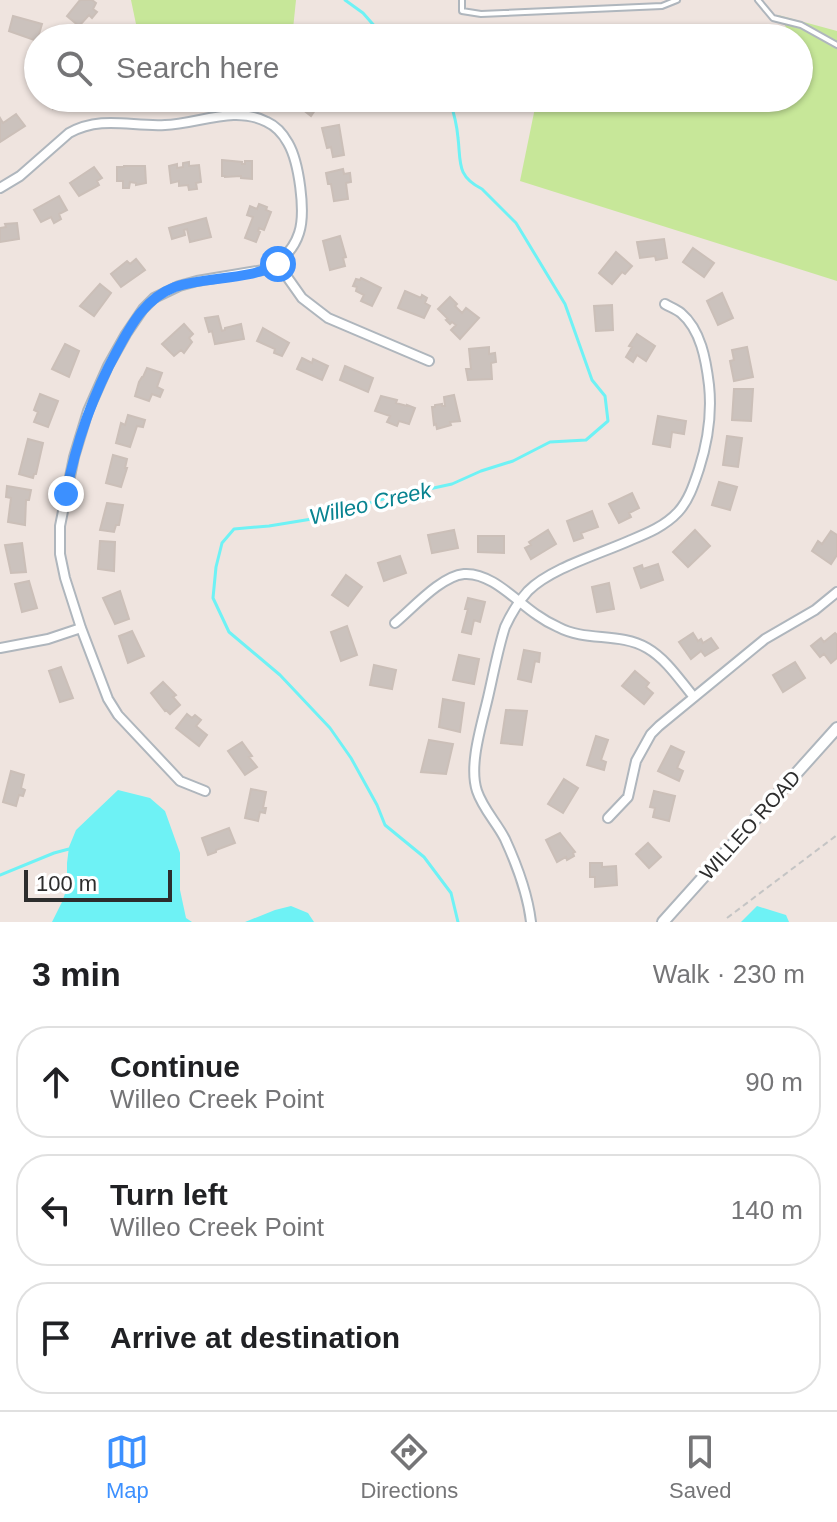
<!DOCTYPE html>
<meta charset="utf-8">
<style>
:root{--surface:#fff;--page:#f6f6f6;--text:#202124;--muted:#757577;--line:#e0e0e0;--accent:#3c90ff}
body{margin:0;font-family:Helvetica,sans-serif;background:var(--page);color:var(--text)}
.scale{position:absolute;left:24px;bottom:20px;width:148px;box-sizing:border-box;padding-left:8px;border:4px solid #2d2d2d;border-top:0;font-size:22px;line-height:28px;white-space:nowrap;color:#2d2d2d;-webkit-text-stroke:6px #fff;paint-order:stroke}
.stop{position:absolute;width:24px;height:24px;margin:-18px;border:6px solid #3c90ff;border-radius:50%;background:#fff}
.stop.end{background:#3c90ff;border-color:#fff;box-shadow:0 2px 8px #0008}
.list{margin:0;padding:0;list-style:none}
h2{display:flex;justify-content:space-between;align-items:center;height:104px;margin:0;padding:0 32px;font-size:34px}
h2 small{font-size:26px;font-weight:400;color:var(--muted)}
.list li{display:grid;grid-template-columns:52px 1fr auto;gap:24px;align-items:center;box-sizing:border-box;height:112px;margin:0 16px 16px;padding:0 16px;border:2px solid var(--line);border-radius:32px}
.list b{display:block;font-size:30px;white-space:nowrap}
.list p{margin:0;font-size:26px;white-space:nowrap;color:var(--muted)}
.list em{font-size:26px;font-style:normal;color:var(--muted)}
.icon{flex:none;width:44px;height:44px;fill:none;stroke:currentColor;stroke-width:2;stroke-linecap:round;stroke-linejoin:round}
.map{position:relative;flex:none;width:837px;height:922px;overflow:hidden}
.search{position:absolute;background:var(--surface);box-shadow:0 2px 6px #0004;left:24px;right:24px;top:24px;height:88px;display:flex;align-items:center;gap:20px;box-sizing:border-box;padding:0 28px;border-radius:44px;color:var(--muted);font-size:30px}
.sheet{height:488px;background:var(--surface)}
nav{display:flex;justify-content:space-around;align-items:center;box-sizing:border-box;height:112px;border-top:2px solid var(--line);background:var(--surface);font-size:22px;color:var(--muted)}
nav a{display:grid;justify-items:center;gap:4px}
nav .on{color:var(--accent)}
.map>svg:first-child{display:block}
</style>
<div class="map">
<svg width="837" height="922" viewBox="0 0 837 922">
<rect width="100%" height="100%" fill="#efe4df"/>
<!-- green -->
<path fill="#c7e799" d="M131 0H296L293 29 136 24Z
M778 15 837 31V281L520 181 537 98H799V38H726L786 27Z"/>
<!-- water -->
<path fill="#6ef2f5" d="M118 790 150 798 165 811 180 853V890L186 918 192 922H52L62 902 67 888V863L69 847 76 830Z
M291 906 308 913 314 922H245L275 910Z
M757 906 786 915 789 922H741Z"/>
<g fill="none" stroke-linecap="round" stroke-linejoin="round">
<!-- stream -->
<path stroke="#6ef2f5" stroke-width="3" d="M345 0 363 13 385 38
M449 98C453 110 457 125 458 138 461 162 456 176 482 189L516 223 565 304 592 380 605 396 608 421 586 440 550 442 513 461 481 471 452 484 383 499 324 517 269 526 234 529 222 543 216 567 213 598 229 632 280 675 330 728 351 758 377 805 385 825 424 857 451 893 458 922
M0 875 54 853 69 849 71 851"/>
</g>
<!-- building -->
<path fill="#cbc2bd" stroke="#cbbfb8" stroke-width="2" d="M80 0H92L96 3 93 9 97 12 92 18 89 15 79 26 67 16Z
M13 16 42 24 37 41 9 31Z
M48 98H77L75 100 53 109Z
M288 98H314L320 103 311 116Z
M16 114 25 126 0 142V118L3 123Z
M339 125 344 155 333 157 331 147 327 148 322 128Z
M222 160 242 162V164H245V161H252V179L241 178V176L225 177V176H222Z
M189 162V166L199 165 201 182 196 183 197 189 189 190 188 185 179 186V181L171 183 169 166 177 164V168L183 167V163Z
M124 166H145L146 183 136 185V183L130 182 129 188H123V181H117V167H124Z
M94 167 102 178 97 181 99 185 79 196 70 183Z
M343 169 344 174 350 173 351 182 346 183 348 199 334 201 331 184H328L326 173Z
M59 196 67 210 59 214 61 219 54 223 51 217 41 222 34 210Z
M259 204 267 207 266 210 271 212 264 230 259 228 258 231 260 232 256 242 245 238 253 217 247 215 250 206 257 209Z
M206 218 211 237 190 242 187 229 184 230 185 235 172 239 169 228Z
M17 223 19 239 0 242V228L6 227 5 224Z
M340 236 346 257 343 258 345 266 330 270 323 241Z
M664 239 667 258 656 260 655 256 640 258 637 242Z
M693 248 714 263 704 277 683 262Z
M616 252 632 266 625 274 622 272 612 284 599 273Z
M136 259 145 270 121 287 111 274 127 261 130 264Z
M361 278 381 288 372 306 361 301 364 295 356 291 357 287 353 286 356 279 360 280Z
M100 284 111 293 94 316 80 306Z
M405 291 421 298 422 295 427 298 425 303 430 306 424 318 398 308Z
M722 293 733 318 718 325 707 301Z
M450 297 457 304 455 306 462 313 466 308 479 318 460 339 451 330 456 325 452 322 450 324 446 320 448 319 438 309Z
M612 305 613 330 596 331 594 306Z
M218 316 222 331 225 330V328L241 324 244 339 215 344 212 331 209 332 205 318Z
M184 324 193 334 189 338 192 342 184 353 181 350 174 356 162 344Z
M263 328 289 343 282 356 274 353 275 349 257 341Z
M637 334 655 346 646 361 637 355 633 362 626 357 632 347 629 346Z
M65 344 79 351 69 377 52 369Z
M489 347V354L495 353 496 362 491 363 492 379 468 380 466 369H471L469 349Z
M747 347 753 377 734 381 730 361 734 360 732 350Z
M302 358 312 363 313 359 328 366 322 380 297 369Z
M345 366 373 378 368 392 340 380Z
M147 368 162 373 157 387 163 390 160 397 152 394 149 401 135 396 139 382 142 377H143Z
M734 389H753L751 421 732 420Z
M40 394 58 401 48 427 34 422 38 412 34 410Z
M454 395 460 421 450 422 451 425 437 429 436 424 434 425 432 407H435V405L442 404V406H445L444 397Z
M381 396 397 400 396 403 407 406V405L415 408 409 424 399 421 397 426 387 422 390 416 375 411Z
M128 415 145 420 143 427 137 426 130 447 116 443 121 423 125 425Z
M658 416 686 421 684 434 672 432 670 447 653 444Z
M727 436 742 438 738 467 723 465Z
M28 439 43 443 36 474H34L33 478 19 474Z
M113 455 127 459 125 468H127L121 487 106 483Z
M719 482 737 487 730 510 712 505Z
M7 486 31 490 29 500H26L25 525 8 522 11 498 6 497Z
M632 493 639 508 629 513 631 517 619 523 609 504Z
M107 503 123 505 119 525H116L114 532 100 530Z
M592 511 598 527 581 533 583 538 574 541 567 521Z
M454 530 458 548 432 553 428 535Z
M548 530 556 544 531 559 525 548 531 545 529 542Z
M695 530 710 546 688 567 673 552Z
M831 531 837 535V555L831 564 812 551 818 541 822 544Z
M478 536H504V553L478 552Z
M100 541 115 542 114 571 98 569Z
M22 543 26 572 11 573 5 545Z
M400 556 406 573 384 581 378 563Z
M658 564 663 580 641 588 634 568 642 565 643 569Z
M346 575 362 587 348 606 332 595Z
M29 581 37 608 22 612 15 584Z
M609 583 614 609 597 612 592 587Z
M120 591 129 619 115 624 103 598Z
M468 598 485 602 480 622 474 620 471 634 462 632 468 609H465Z
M347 626 357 655 341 661 331 632Z
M132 631 144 656 128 663 119 636Z
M693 633 698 641 701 639 703 643 711 638 718 648 705 656 701 651 691 659 679 642Z
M835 633 837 635V658L831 663 824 654 820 657 811 646 821 638 824 642Z
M524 650 540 653 539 662 535 661 531 682 518 679Z
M459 655 479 659 474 684 453 680Z
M795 662 805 678 783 692 773 675Z
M374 665 396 670 392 689 370 685Z
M61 667 73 698 60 702 49 671Z
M635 671 649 683 646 687 653 693 644 704 622 686Z
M163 682 176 695 173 697 180 705 170 714 166 710 165 711 151 693Z
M443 699 464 703 460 732 439 727Z
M506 710 527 711 522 745 501 743Z
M187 714 192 718 195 715 201 720 196 726 207 735 199 746 176 728Z
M596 736 608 740 601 760 606 762 604 770 587 765Z
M429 740 453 744 446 774 421 772Z
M242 742 252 756 249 757 257 767 245 775 228 751Z
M671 746 684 752 677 768 683 771 679 781 658 771Z
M11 771 24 775 21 788 25 790 23 796 19 795 16 806 3 802Z
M564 779 578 788 563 813 548 804Z
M251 789 266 792 263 808H266L265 813 260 812 258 821 245 818Z
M654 791 675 796 669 821 653 817 655 808 650 807Z
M229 828 235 843 216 850V852L208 855 202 838Z
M560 833 575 852 573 853 574 856 567 860 566 857 557 862 546 840Z
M648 843 661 857 649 868 636 854Z
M590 863H602V867L616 866 617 885 595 887V877H590Z"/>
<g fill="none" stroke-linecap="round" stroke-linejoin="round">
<defs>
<path id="service" d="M462 0V11L481 14 662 6 677 0
M758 0 773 18 801 25 837 45"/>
<path id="minor" d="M0 188 20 176 69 133C102 115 131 127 165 125 198 124 235 105 267 122 276 126 283 134 288 143 299 162 306 212 299 233 294 249 283 260 269 269L197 281 179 286 154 298 143 309 126 334 108 366 88 411 74 457 60 526V554L65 578 81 628 108 699 118 715 180 781 205 791
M278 264 302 298 328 318 429 361
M395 623C413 608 441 576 464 574 491 572 516 601 537 615 544 620 551 624 558 627 586 642 619 632 647 648 666 659 679 679 693 696
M0 648 48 639 81 628
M608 818 628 797 636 761 651 734 659 726 765 639 815 610 837 592
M531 922C528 896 516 863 505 839 497 823 483 809 477 791 468 764 483 721 489 693 494 671 498 649 505 627 511 614 518 602 528 591 551 568 600 554 631 540 648 533 665 526 678 512 689 500 694 484 699 469 708 441 712 413 709 385 706 360 701 330 681 313 676 309 670 307 665 304"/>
<path id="tertiary" d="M663 922 837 728"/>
</defs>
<!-- service casing -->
<use href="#service" stroke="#afb6bd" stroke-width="8"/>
<!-- minor casing -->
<use href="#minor" stroke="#afb6bd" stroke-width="12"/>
<!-- tertiary casing -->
<use href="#tertiary" stroke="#afb6bd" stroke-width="14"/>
<!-- path -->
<path stroke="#c4c4c4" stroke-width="2" stroke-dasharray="6 4" stroke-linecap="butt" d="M727 918 837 835"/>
<!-- service -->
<use href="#service" stroke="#fff" stroke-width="4"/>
<!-- minor -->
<use href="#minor" stroke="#fff" stroke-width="8"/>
<!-- tertiary -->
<use href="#tertiary" stroke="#fff" stroke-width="10"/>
</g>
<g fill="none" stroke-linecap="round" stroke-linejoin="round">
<!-- route -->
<path stroke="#3c90ff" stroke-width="10" d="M66 494C76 442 92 396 118 349 132 323 146 298 175 287 208 276 247 281 278 264"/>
</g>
<g text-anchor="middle" stroke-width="7" stroke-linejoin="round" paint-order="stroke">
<!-- street labels -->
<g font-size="20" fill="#2d2d2d" stroke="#fff">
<text transform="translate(750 825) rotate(-48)" y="7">WILLEO ROAD</text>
</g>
<!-- water labels -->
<g font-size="22" font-style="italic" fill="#088390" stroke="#fff">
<text transform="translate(370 503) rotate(-13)" y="8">Willeo Creek</text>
</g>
</g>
</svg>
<div class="scale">100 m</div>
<div class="stop" style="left:278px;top:264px"></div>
<div class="stop end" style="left:66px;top:494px"></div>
<div class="search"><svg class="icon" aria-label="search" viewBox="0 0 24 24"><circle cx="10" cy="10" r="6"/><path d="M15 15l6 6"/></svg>Search here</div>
</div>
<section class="sheet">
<h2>3 min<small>Walk · 230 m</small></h2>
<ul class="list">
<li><svg class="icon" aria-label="ahead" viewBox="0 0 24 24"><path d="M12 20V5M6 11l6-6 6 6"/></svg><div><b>Continue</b><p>Willeo Creek Point</p></div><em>90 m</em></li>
<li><svg class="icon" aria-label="left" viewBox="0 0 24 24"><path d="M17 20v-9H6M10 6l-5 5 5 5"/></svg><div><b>Turn left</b><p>Willeo Creek Point</p></div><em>140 m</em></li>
<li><svg class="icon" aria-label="arrive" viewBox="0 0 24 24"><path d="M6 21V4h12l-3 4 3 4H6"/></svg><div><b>Arrive at destination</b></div></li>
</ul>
</section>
<nav>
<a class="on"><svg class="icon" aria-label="map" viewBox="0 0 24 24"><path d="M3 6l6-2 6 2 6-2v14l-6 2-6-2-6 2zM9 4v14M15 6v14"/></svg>Map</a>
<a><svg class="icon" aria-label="directions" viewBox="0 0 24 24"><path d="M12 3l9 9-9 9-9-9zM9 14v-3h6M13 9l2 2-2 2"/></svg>Directions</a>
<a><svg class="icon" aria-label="saved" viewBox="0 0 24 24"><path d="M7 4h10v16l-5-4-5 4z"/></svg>Saved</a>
</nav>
